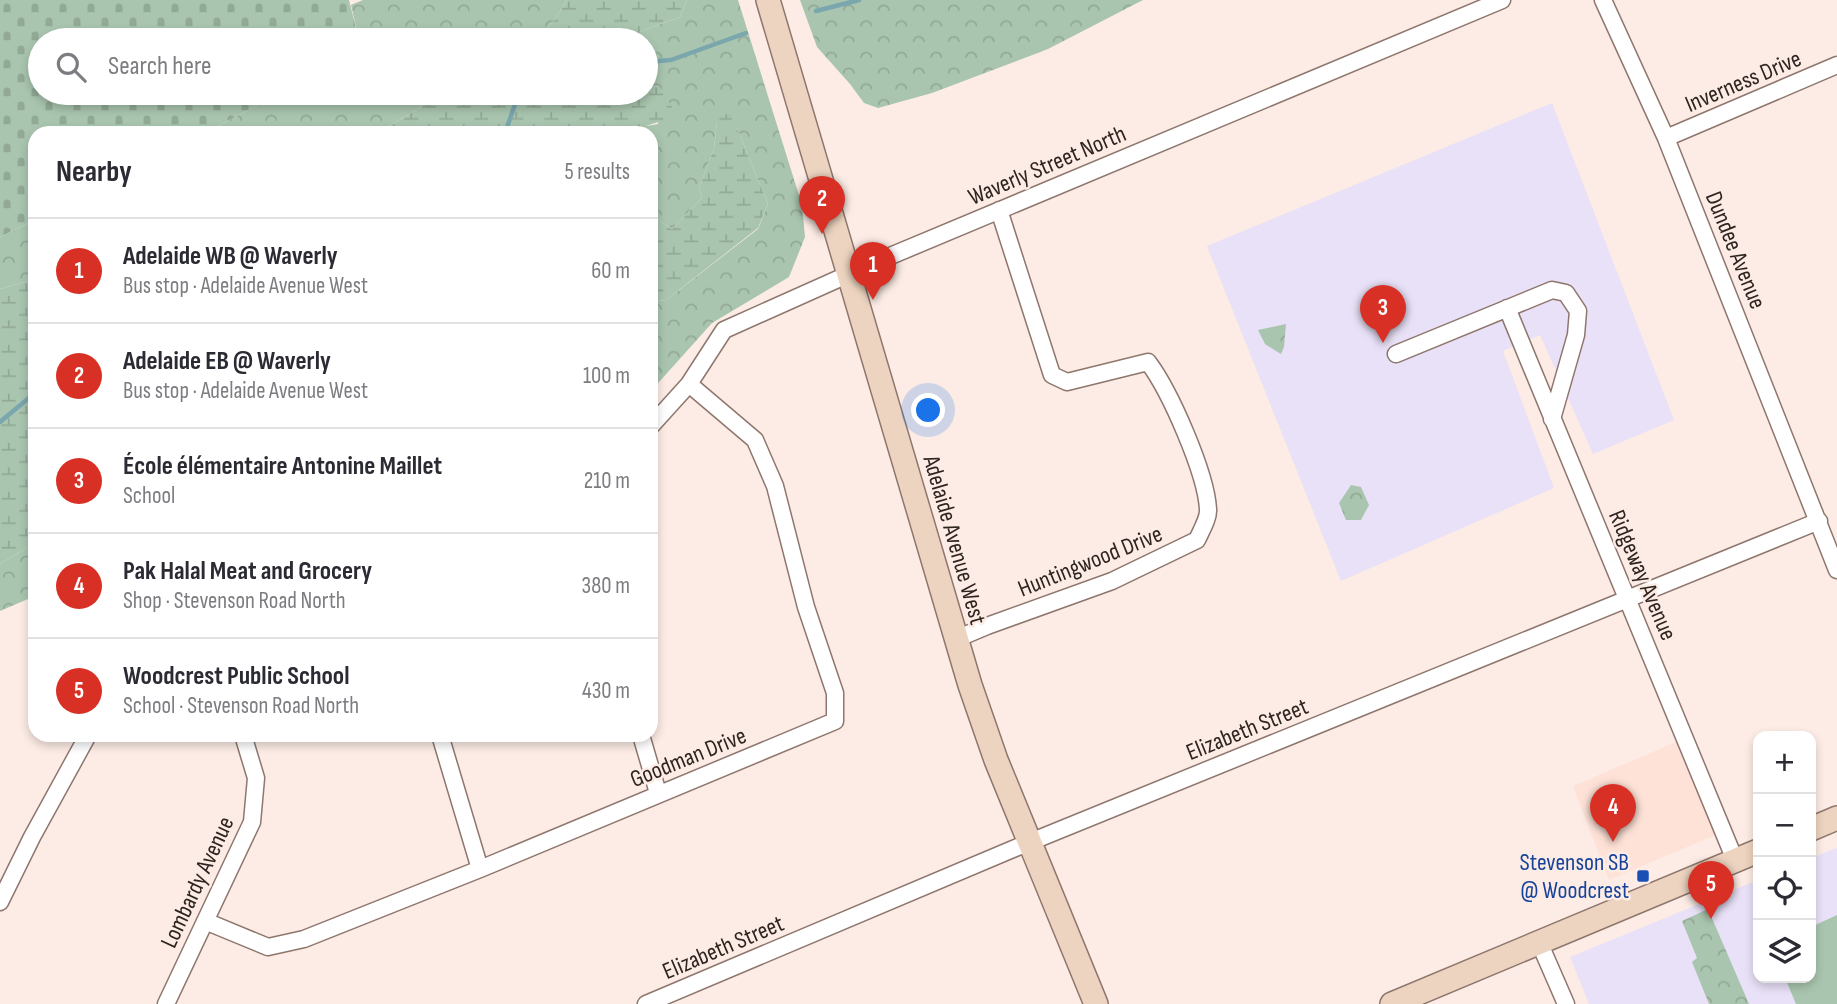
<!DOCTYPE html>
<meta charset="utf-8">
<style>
:root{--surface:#fff;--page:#f7f7f7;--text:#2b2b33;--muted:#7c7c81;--line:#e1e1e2;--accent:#d93025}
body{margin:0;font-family:"Sofia Sans Condensed",sans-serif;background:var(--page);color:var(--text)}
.controls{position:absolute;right:21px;bottom:21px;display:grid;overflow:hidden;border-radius:14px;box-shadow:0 4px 10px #0003}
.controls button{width:63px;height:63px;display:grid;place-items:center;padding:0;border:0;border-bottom:2px solid var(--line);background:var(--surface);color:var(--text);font:35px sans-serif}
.you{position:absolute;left:929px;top:411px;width:24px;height:24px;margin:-18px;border:5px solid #fff;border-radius:50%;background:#1a73e8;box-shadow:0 0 0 10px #1a73e833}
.badge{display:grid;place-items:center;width:46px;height:46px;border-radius:50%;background:var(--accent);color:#fff;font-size:23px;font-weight:700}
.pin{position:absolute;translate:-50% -58px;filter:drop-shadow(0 2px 4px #0008)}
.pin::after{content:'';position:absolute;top:37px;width:24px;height:21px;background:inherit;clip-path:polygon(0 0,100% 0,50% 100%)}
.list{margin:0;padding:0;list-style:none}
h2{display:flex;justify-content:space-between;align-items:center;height:91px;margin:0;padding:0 28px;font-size:30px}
h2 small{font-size:23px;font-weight:400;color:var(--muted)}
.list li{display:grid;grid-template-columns:46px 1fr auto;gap:21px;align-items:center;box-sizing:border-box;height:105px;padding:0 28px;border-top:2px solid var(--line)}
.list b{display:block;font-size:26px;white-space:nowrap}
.list p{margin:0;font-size:23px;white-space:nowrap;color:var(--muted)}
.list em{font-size:23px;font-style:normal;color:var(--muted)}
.icon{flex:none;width:38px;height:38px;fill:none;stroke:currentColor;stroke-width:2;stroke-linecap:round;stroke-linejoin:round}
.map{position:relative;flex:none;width:1837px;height:1004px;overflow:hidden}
.search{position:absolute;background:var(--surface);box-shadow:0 4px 10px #0003;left:28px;top:28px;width:630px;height:77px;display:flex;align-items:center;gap:18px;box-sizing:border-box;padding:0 24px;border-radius:38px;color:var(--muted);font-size:26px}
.panel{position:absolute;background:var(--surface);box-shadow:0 4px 10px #0003;left:28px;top:126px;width:630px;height:616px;border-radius:21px}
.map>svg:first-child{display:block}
</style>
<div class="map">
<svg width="1837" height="1004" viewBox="0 0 1837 1004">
<defs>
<pattern id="forest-crowns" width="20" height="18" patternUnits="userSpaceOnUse" patternTransform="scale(1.75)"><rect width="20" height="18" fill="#a9c5af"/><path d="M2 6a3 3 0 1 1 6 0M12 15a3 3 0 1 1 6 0" fill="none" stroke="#92a996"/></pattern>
<pattern id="wetland-marsh" width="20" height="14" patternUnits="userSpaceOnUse" patternTransform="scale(1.75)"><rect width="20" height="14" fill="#a9c5af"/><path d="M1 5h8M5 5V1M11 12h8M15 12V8" fill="none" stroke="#92a996"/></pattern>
<pattern id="cemetery-stones" width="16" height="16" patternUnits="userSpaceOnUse" patternTransform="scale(1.75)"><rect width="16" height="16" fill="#a9c5af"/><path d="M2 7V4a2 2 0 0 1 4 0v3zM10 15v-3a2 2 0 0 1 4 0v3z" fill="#92a996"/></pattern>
</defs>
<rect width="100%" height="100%" fill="#fcece5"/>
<!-- built -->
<path fill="#fee2d7" d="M1688 737 1725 831 1609 880 1573 786Z"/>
<!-- education -->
<path fill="#e9e1f7" d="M1552 103 1674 420 1593 454 1540 335 1503 351 1554 488 1341 581 1207 246Z
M1837 848V1004H1589L1570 957 1758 880V978H1811V858Z"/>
<!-- forest -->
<path fill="url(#forest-crowns)" d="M363 0H567L553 22 536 40H359L351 5Z
M687 0H738L802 205 805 237 789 277 712 323 651 391V302L666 300 758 229 768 204 737 128 717 122 714 148 699 188 702 198 672 229 651 215V133H635L641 127 658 124 660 87 646 85V40H633L641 31 680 17Z
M800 0H1143L1048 49 932 93 878 108 864 103 850 84 817 47Z
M282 93H445L377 133H204Z
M35 220V279L0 289V237Z
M1286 324 1284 347 1281 354 1265 344 1258 330Z
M1351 485 1361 487 1369 505 1361 520H1346L1339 503Z
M35 543V596L0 611V564Z
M1708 909 1749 1004H1709L1692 962 1697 958 1682 921Z"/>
<!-- wetland -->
<path fill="url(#wetland-marsh)" d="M567 0H687L680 17 641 31 633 40H536L553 22Z
M646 85 660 87 672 107 670 117C658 124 644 124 635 133H377L445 93H646Z
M723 114 730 116 737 128 768 204 758 228 666 300 651 302V215L672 229 702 198 699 188 714 148 717 122Z
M35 279V543L0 564V289Z"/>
<!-- cemetery -->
<path fill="url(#cemetery-stones)" d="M0 0H349L359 40H40V93H282L204 133H35V220L0 237Z"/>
<!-- pitch -->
<path fill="#a9c5af" d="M1837 915V1004H1796L1785 978H1811V927Z"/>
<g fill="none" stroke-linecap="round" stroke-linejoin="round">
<!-- stream -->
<path stroke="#7aa6ae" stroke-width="4.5" d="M816 11 859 0
M646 62 671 60 746 33
M505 133 519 93
M0 422 35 393"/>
<defs>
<path id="minor" d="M1603 0 1666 138 1837 570
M1666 138 1837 65
M1507 308 1735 860
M1396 354 1552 290 1566 293 1578 311 1576 335 1552 419
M651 426 689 384 724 330 876 262 1502 0
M956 639 987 626 1112 581 1197 540C1201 531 1209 518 1208 509 1206 473 1170 391 1148 362L1067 382 1052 375 999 210
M440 735 480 869
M641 735 658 793
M0 902 32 837 88 735
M205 921 268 947 304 939 480 869 835 721V693L806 607 775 486 755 440 689 384
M1539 942 1566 1004
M166 1004 252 822 256 778 243 735
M646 1004 1013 849 1819 521"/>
<path id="secondary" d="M768 0 970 685 996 760 1096 1004
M1811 829 1837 818
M1392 1004 1758 851"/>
</defs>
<!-- minor casing -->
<use href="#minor" stroke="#8e766d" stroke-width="19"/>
<!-- secondary casing -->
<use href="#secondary" stroke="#8e766d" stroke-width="26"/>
<!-- minor -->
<use href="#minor" stroke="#fff" stroke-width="16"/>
<!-- secondary -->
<use href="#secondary" stroke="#edd4c0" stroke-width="23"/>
</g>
<!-- markers -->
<rect fill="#1a4fb4" stroke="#fcece5" stroke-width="2.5" x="1636" y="869" width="14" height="14" rx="3.5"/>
<g text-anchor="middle" stroke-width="5" stroke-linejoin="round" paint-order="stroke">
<!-- street labels -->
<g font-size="24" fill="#2e2420" stroke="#fcece5">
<text transform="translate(1743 81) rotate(-23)" y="8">Inverness Drive</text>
<text transform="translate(1047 165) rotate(-23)" y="8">Waverly Street North</text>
<text transform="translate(1736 250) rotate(68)" y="8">Dundee Avenue</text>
<text transform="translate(955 540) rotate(74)" y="8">Adelaide Avenue West</text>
<text transform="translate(1090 561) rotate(-22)" y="8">Huntingwood Drive</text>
<text transform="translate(1643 575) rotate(67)" y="8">Ridgeway Avenue</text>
<text transform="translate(1247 729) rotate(-22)" y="8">Elizabeth Street</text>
<text transform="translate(688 757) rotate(-22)" y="8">Goodman Drive</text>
<text transform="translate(197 882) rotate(-65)" y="8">Lombardy Avenue</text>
<text transform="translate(723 947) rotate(-23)" y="8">Elizabeth Street</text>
</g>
<!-- transit labels -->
<g font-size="24" fill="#164399" stroke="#fcece5" text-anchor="end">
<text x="1629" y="870">Stevenson SB<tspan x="1629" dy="28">@ Woodcrest</tspan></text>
</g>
</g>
</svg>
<div class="controls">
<button>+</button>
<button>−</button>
<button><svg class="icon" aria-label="locate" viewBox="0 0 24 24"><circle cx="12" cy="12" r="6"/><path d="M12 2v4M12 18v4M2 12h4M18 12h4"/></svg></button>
<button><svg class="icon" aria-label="layers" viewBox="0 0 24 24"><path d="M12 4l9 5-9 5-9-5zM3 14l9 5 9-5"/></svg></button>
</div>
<div class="you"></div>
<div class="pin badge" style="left:873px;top:300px">1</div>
<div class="pin badge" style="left:822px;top:234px">2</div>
<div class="pin badge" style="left:1383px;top:343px">3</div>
<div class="pin badge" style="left:1613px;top:842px">4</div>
<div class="pin badge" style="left:1711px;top:919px">5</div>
<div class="search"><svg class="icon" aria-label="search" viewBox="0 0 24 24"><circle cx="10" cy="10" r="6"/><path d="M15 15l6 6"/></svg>Search here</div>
<section class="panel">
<h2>Nearby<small>5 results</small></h2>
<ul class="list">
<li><span class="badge">1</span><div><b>Adelaide WB @ Waverly</b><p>Bus stop · Adelaide Avenue West</p></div><em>60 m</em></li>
<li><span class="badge">2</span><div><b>Adelaide EB @ Waverly</b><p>Bus stop · Adelaide Avenue West</p></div><em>100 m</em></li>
<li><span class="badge">3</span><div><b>École élémentaire Antonine Maillet</b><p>School</p></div><em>210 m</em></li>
<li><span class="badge">4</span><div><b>Pak Halal Meat and Grocery</b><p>Shop · Stevenson Road North</p></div><em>380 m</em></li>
<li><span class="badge">5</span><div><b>Woodcrest Public School</b><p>School · Stevenson Road North</p></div><em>430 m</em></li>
</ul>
</section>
</div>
